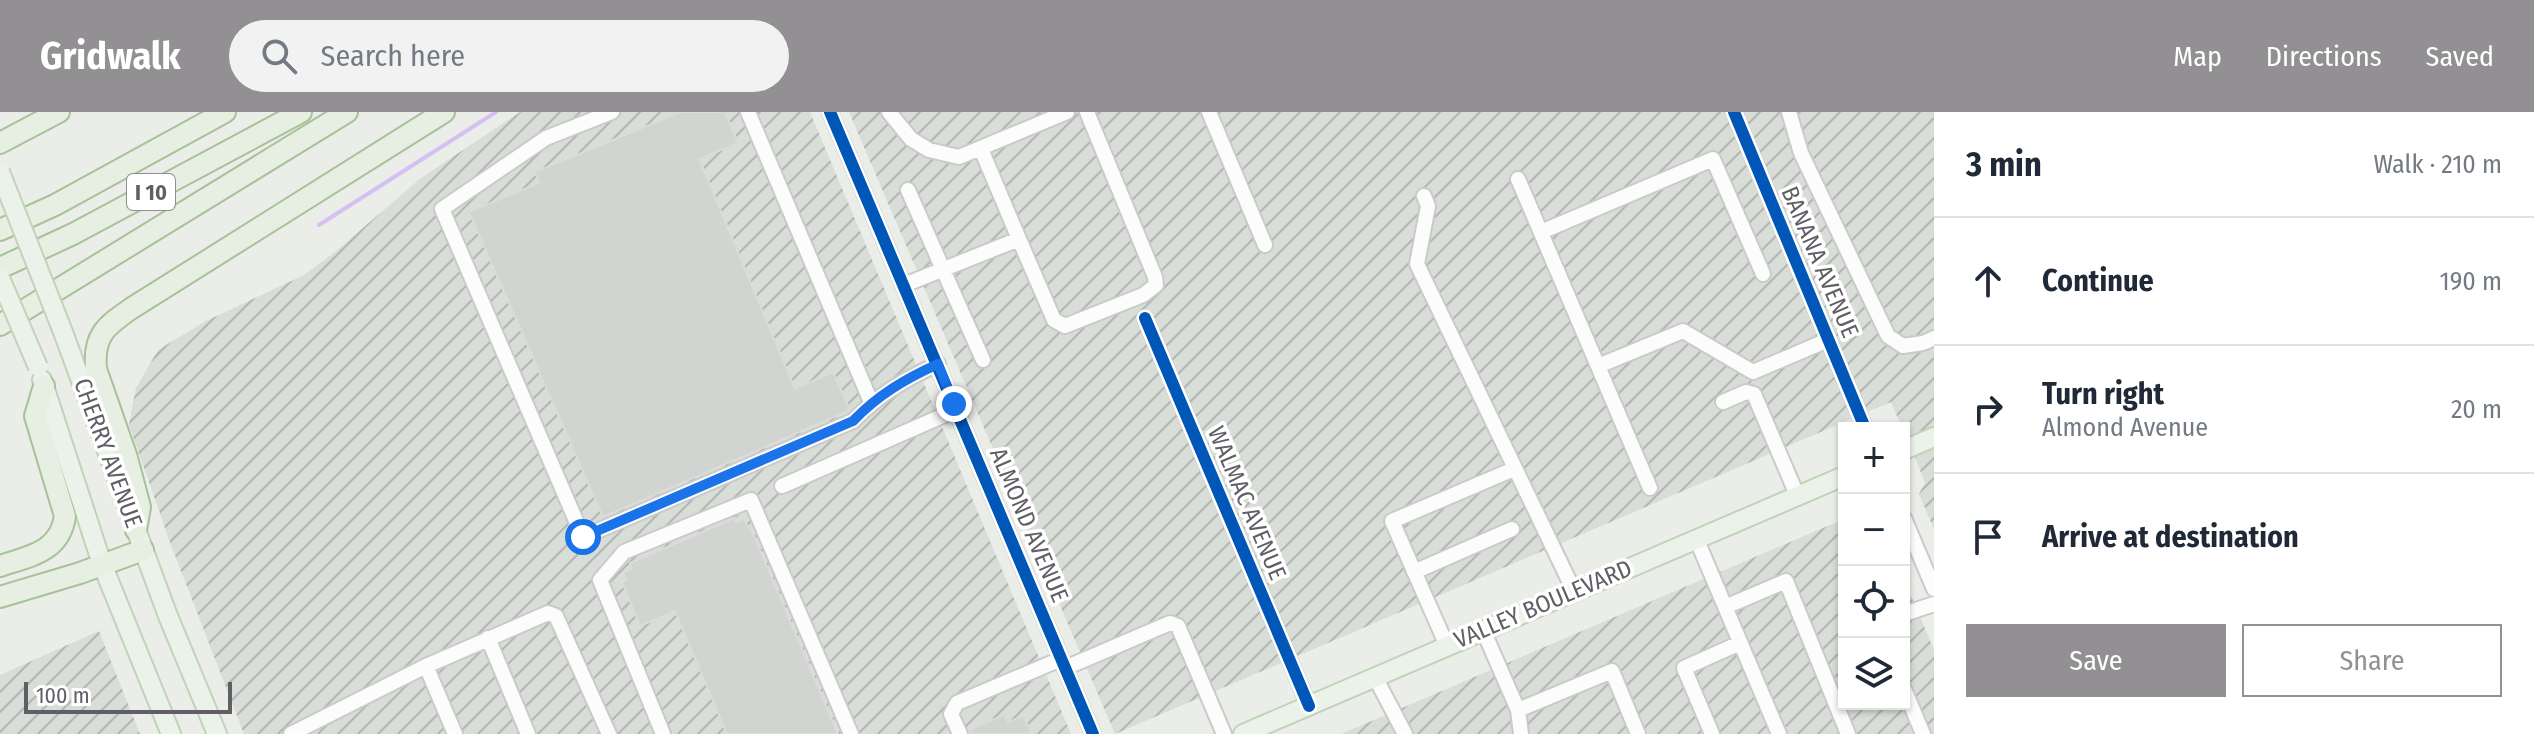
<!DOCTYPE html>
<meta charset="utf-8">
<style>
:root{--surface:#fff;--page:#f2f2f3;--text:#1f2937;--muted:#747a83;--line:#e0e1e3;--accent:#929093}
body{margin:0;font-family:"Fira Sans Condensed",sans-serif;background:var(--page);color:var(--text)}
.controls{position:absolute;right:24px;bottom:24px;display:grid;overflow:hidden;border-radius:0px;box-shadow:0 2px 6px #0004}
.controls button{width:72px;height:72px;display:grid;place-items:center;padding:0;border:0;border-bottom:2px solid var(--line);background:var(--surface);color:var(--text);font:40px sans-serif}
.scale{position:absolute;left:24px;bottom:20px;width:208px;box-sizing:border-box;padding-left:8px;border:4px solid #625e65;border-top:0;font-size:22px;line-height:28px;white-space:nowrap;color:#625e65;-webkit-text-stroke:6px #fff;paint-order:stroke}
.stop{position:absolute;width:24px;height:24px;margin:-18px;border:6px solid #1a73e8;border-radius:50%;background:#fff}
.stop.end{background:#1a73e8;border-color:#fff;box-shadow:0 2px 8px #0008}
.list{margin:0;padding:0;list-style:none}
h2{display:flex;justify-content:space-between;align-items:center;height:104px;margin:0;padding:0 32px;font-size:34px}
h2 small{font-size:26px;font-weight:400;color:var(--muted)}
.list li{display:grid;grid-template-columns:52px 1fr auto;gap:24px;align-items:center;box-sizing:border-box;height:128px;padding:0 32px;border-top:2px solid var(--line)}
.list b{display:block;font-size:30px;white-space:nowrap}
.list p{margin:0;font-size:26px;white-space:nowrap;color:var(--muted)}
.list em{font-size:26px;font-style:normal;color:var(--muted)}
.actions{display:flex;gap:16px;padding:24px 32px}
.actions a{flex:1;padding:18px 0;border:2px solid var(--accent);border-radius:0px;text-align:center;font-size:28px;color:var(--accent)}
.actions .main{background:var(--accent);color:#fff}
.icon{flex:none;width:44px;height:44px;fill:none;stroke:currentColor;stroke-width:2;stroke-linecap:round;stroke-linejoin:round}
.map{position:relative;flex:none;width:1934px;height:622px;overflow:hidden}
header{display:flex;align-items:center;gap:48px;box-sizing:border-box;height:112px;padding:0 40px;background:var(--accent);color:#fff}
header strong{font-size:38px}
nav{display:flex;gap:44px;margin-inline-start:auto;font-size:28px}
.search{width:560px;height:72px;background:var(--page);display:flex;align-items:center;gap:20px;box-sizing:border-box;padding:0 28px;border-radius:44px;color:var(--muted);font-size:30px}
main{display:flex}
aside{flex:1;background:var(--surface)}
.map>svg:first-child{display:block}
</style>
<header>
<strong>Gridwalk</strong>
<div class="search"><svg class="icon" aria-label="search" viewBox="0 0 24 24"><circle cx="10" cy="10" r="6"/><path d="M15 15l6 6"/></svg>Search here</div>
<nav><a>Map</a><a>Directions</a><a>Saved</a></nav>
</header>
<main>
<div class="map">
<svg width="1934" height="622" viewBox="0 0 1934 622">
<defs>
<pattern id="industrial-furrows" width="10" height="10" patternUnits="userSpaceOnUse" patternTransform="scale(2)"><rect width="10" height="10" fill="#d9ddd8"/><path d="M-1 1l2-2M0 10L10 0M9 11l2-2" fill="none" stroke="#b3b6b3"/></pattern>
</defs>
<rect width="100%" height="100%" fill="#eaede8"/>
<!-- industrial -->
<path fill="url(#industrial-furrows)" d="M520 0H810L1071 622H244L171 433 129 313 136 276 158 238 204 210 304 163 335 140 421 66Z
M849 0H1934V417L1919 382 1925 371 1904 316H1902L1891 290 1115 622Z
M1844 407V592H1904V467L1934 538V622H1341Z
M99 519 140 622H0V563Z"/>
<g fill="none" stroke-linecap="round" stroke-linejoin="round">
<!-- stream -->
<path stroke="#d4c0f3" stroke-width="4" d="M319 113 496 0"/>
</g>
<!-- building -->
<path fill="#d1d4d1" stroke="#d9dcd8" stroke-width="2" d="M681 0H725L738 31 699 47 795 277 833 260 850 298 603 405 469 100 539 71 535 60Z
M735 406 736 410 744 407 748 416 750 415 838 622H727L675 499 640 514 622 470 627 468 623 461 632 457 630 451Z
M1004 603 1008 610 1023 604 1032 622H970L969 618Z"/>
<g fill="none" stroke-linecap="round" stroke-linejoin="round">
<defs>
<path id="minor" d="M612 0 546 26 442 97 583 425 853 309C878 283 905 267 938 252
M748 0 871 290
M830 0 1093 622
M889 0 911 27 929 38 959 45 1067 0
M1209 0 1265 133
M1734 0 1865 316
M1789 0 1801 41 1888 224 1903 234 1923 231 1934 226
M1518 67 1650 376
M908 78 983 248
M1424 84 1428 94 1417 152 1574 479
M1541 120 1713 47 1763 162
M1019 127 1054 208 1065 214 1143 183 1156 173 1155 165 1087 0
M904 173 1019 127 981 37
M1145 206 1309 594
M1598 254 1683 219 1753 260 1828 228
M1723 290 1746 280 1754 282 1797 383
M782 374 956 298
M1904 406 1934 477
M1696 426 1779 622
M1414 460 1512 417
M1725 495 1786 469 1848 622
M1904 502 1934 492
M1483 518 1518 598 1521 622
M488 526 528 622
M1447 534 1392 409 1514 357
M426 554 455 622
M1065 556 1170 511 1178 514 1224 622
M1375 565 1405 622
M1904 577 1923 622
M1518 598 1612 559 1638 622
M291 622 426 554 548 501 556 504 609 622
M663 622 600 468 624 440 751 388 851 622
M960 622 951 602 957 591 1061 547
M1712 622 1684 556 1740 531"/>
<path id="major" d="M63 220 168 504 217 622
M42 268 102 452 171 622
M1904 338 1934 325
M1243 622 1844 364"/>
<path id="highway" d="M0 31 59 0
M0 118 55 93 225 0
M0 156 73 122 301 0
M0 213 347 0
M136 418 140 395 127 346 96 257C93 223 106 214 132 196L444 0
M0 454C30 444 60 440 65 404L35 304 44 274
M0 485 80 461 143 438"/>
</defs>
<!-- minor casing -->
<use href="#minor" stroke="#cacaca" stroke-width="18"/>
<!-- major casing -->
<use href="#major" stroke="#c1d3b8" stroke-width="22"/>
<!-- highway casing -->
<use href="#highway" stroke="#a7c298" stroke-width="24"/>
<!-- minor -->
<use href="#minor" stroke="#fcfcfc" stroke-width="14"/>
<!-- major -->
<use href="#major" stroke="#ebf2e9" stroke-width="18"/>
<!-- highway -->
<use href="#highway" stroke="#e7efe3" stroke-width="20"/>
<defs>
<path id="major-bridge" d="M0 60 63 220
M0 166 38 255"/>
</defs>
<!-- major-bridge casing -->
<use href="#major-bridge" stroke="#c1d3b8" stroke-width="22" stroke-linecap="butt"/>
<!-- major-bridge -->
<use href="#major-bridge" stroke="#ebf2e9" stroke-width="18"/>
<defs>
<path id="cycleway" d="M830 0 1093 622
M1734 0 1865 316
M1145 206 1309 594"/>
</defs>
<!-- cycleway casing -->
<use href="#cycleway" stroke="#fff" stroke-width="17"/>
<!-- cycleway -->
<use href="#cycleway" stroke="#0057b8" stroke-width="12"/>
</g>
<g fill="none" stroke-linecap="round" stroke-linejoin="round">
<!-- route -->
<path stroke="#1a73e8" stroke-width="10" d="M583 425 853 309C878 283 905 267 938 252L954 292"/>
</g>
<g text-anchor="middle" stroke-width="7" stroke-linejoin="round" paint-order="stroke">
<!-- shield labels -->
<rect fill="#fff" stroke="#918e93" stroke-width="2" x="127" y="62" width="48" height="36" rx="6"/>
<g font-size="22" font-weight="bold" fill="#625e65">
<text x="151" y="88">I 10</text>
</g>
<!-- street labels -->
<g font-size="24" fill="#625e65" stroke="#fff">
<text transform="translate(1820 150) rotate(67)" y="8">BANANA AVENUE</text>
<text transform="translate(108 341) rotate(70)" y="8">CHERRY AVENUE</text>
<text transform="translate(1247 391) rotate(67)" y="8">WALMAC AVENUE</text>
<text transform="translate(1029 413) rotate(67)" y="8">ALMOND AVENUE</text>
<text transform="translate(1543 492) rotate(-23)" y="8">VALLEY BOULEVARD</text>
</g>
</g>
</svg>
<div class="controls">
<button>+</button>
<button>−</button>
<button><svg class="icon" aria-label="locate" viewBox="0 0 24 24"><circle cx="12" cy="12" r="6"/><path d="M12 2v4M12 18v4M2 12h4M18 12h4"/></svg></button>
<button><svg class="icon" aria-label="layers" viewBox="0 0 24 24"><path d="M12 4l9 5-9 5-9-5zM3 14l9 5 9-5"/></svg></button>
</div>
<div class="scale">100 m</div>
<div class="stop" style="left:583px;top:425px"></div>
<div class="stop end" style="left:954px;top:292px"></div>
</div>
<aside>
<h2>3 min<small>Walk · 210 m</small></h2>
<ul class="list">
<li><svg class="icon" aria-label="ahead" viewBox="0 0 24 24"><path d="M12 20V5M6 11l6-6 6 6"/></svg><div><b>Continue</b></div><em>190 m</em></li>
<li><svg class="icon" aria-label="right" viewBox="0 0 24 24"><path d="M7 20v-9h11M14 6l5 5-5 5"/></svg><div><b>Turn right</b><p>Almond Avenue</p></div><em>20 m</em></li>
<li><svg class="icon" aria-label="arrive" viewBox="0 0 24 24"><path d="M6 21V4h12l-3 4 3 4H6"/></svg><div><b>Arrive at destination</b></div></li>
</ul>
<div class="actions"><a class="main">Save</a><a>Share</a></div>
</aside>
</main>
